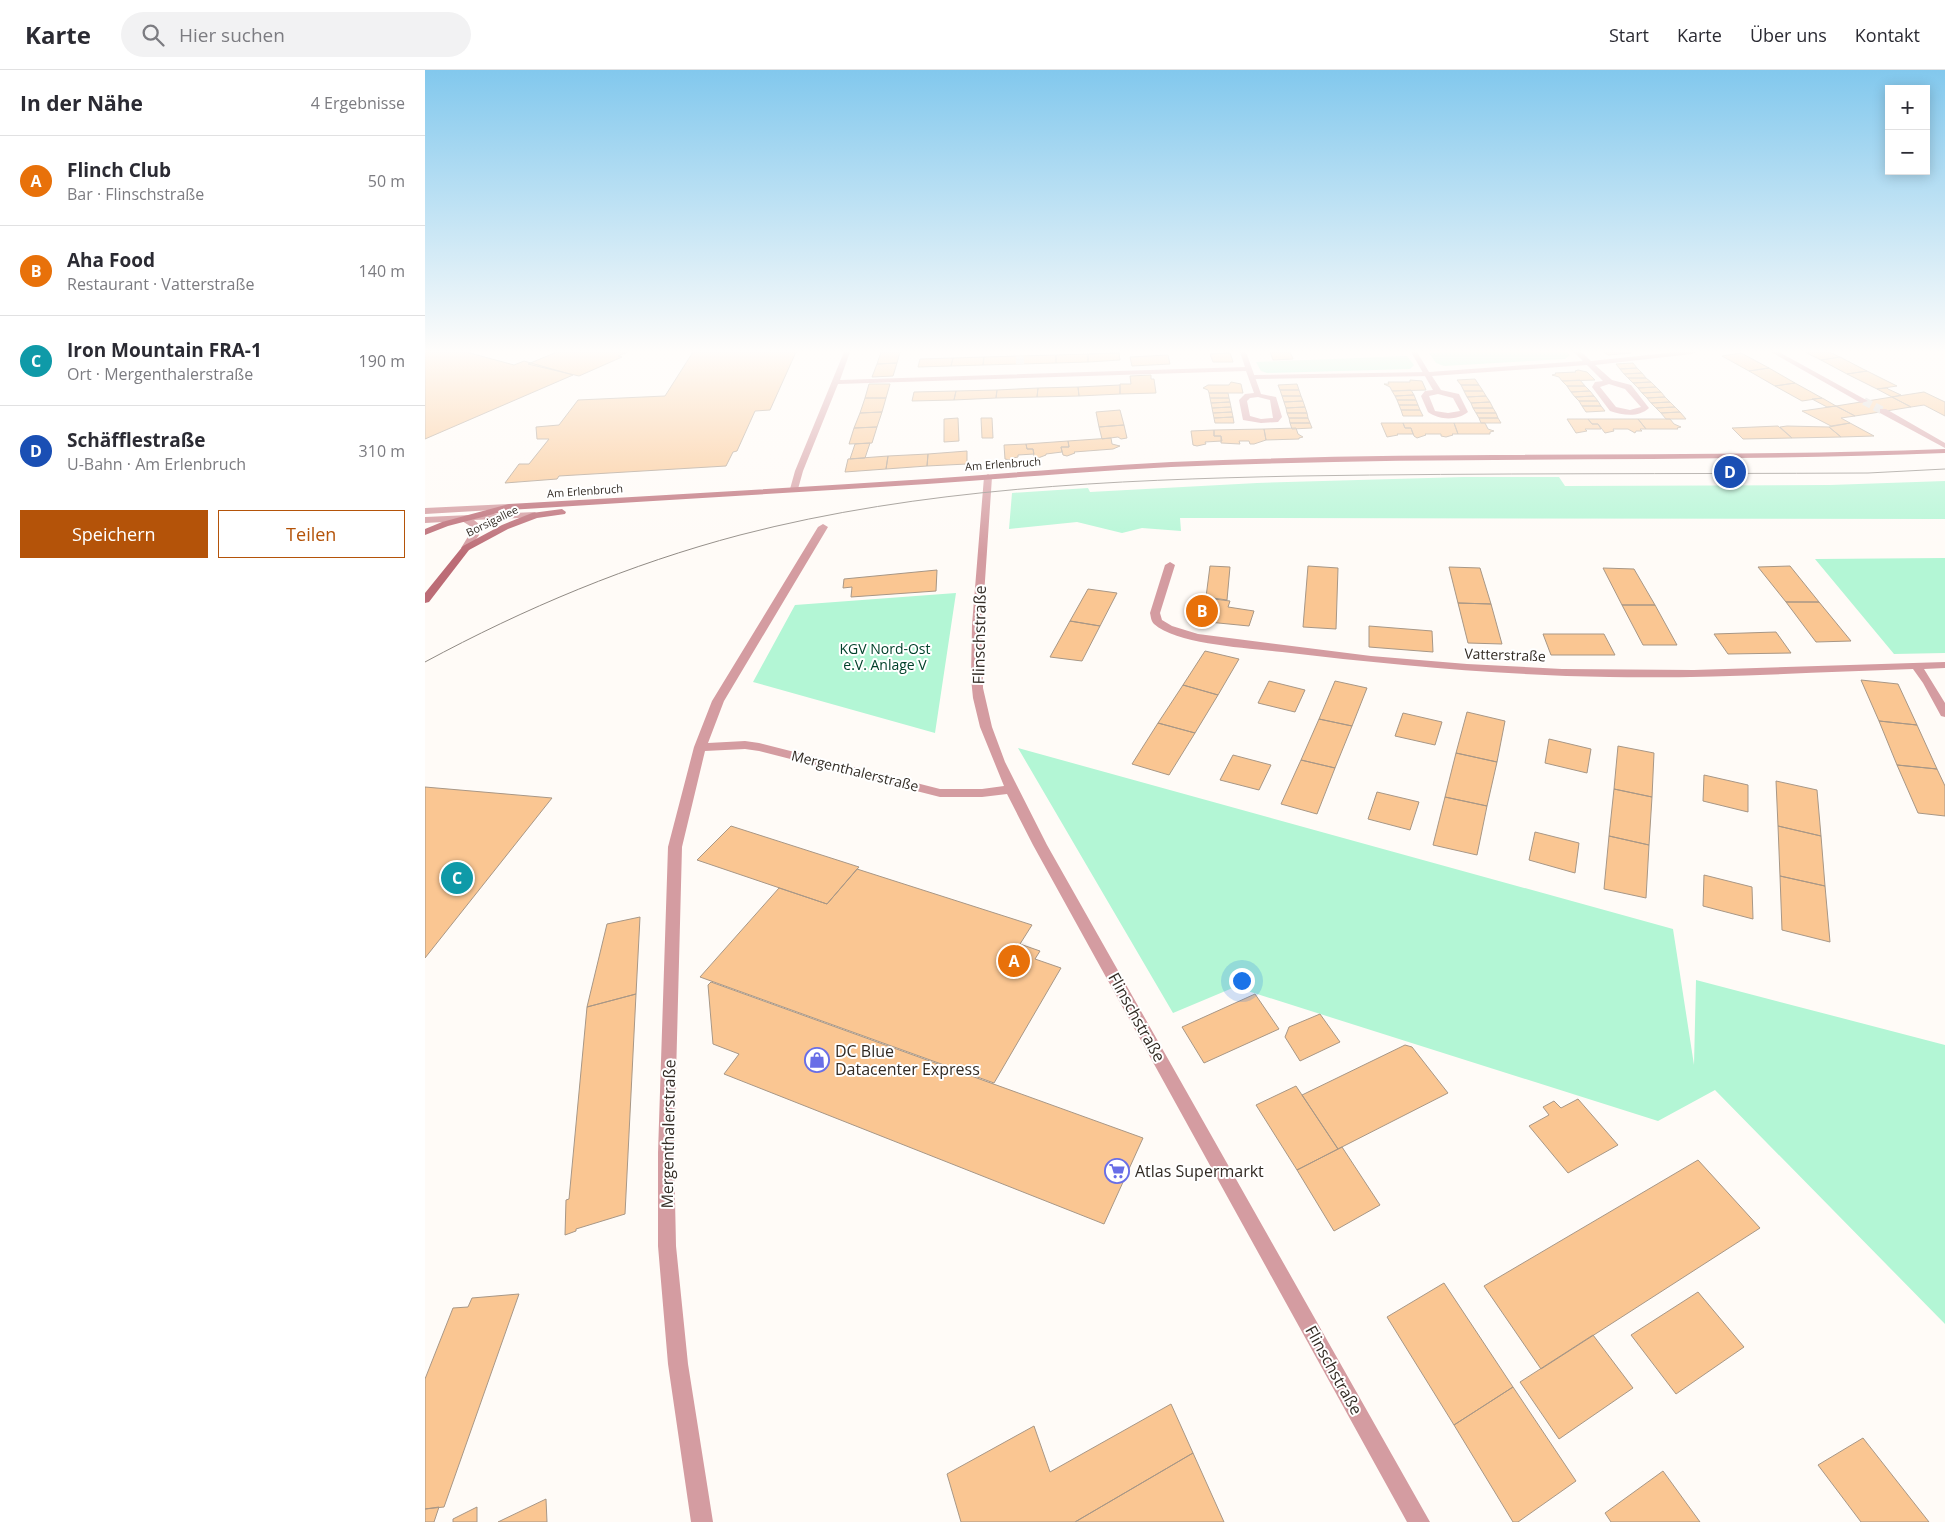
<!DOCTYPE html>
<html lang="de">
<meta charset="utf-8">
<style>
:root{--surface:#fff;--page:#f2f2f3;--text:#2b2b33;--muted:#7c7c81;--line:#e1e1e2;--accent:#b45309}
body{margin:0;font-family:"Open Sans",sans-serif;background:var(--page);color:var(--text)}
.controls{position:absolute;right:15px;top:15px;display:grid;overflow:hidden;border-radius:0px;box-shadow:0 2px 12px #0003}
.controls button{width:45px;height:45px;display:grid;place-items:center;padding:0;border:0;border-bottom:1px solid var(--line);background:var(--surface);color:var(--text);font:25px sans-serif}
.you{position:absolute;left:816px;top:910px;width:18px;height:18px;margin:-12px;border:4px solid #fff;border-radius:50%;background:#1a73e8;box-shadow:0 0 0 8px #1a73e833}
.badge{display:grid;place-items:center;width:32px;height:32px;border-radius:50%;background:var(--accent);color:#fff;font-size:16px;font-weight:700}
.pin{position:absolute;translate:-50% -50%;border:2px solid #fff;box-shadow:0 1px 5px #0006}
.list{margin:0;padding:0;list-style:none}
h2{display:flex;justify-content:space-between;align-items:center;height:65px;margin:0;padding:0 20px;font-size:21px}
h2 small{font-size:16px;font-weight:400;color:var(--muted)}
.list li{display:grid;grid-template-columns:32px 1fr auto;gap:15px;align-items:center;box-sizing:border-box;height:90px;padding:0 20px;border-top:1px solid var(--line)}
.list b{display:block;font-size:19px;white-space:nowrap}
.list p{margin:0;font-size:16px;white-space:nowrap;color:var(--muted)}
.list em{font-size:16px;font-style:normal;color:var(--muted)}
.actions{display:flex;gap:10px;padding:15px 20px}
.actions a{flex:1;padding:11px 0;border:1px solid var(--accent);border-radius:0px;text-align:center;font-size:18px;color:var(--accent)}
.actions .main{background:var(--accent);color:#fff}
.icon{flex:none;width:28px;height:28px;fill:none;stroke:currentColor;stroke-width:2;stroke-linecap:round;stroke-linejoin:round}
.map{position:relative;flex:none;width:1520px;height:1452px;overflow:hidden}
header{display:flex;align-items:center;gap:30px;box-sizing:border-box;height:70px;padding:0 25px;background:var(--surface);border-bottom:1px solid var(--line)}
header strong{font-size:24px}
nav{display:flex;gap:28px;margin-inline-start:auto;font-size:18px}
.search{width:350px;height:45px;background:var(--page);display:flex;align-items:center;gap:12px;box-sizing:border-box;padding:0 18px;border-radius:28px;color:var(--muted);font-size:19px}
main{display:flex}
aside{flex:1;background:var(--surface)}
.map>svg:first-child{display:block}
</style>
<header>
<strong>Karte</strong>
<div class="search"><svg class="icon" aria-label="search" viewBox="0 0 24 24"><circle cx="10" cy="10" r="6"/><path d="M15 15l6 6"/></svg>Hier suchen</div>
<nav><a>Start</a><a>Karte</a><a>Über uns</a><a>Kontakt</a></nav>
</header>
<main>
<aside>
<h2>In der Nähe<small>4 Ergebnisse</small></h2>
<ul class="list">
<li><span class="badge" style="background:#e8710a">A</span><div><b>Flinch Club</b><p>Bar · Flinschstraße</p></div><em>50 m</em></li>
<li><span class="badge" style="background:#e8710a">B</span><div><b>Aha Food</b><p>Restaurant · Vatterstraße</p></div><em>140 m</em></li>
<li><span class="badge" style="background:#0f9aa8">C</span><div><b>Iron Mountain FRA-1</b><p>Ort · Mergenthalerstraße</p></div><em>190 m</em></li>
<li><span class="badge" style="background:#1a4fb4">D</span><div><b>Schäfflestraße</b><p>U-Bahn · Am Erlenbruch</p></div><em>310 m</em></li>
</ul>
<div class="actions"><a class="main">Speichern</a><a>Teilen</a></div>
</aside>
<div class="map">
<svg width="1520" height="1452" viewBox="0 0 1520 1452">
<rect width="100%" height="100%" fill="#fffbf7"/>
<!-- green -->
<path fill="#b3f6d5" d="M1024 282H1141L1145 285 1140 289 1019 296 1011 293 1004 283Z
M982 286 989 295 985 299 842 303 836 301 831 292Z
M1039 407H1134L1140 416 1405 415 1520 411V449L755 448 756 461 717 458 697 463 652 452 584 459 587 423 663 418 665 422 832 413Z
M1520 488V583L1469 584 1390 489Z
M531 523 510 663 328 612 370 535Z
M593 678 1248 859 1269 995 1271 910 1520 975V1254L1290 1020 1233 1051 810 917 748 943Z"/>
<!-- building -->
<path fill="#fac692" stroke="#a89786" d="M0 282H41L89 295 99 291 148 305 0 369Z
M132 282H203L193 286 197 287 154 306 103 294Z
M268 282H371L345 340 330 341 312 381 308 382 301 396 134 406 132 409 80 413 94 394H104L124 369H112L111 357 134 355 153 330 240 326Z
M456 282H475L472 293 452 294Z
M845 282H865L868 289 848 290Z
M1179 282H1203L1206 283 1183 285Z
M1380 282H1404L1415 287 1396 290Z
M694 283 695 290 663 292V284Z
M805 283 808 292H788L785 284Z
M1316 283 1344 298 1324 301 1297 286Z
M663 284V292L631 293V285Z
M631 285V293L595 294V286Z
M743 285 745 294 707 296 705 287Z
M595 286V294L558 295 559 287Z
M559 287 558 295 526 296 528 288Z
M1415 287 1438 299 1442 301 1422 304 1396 290Z
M528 288 526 296 493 297 495 289Z
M472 293 468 306 447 307 452 294Z
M1208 293 1212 298 1195 299 1191 294Z
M1212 298 1217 303 1199 304 1195 299Z
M1344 298 1370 313 1350 316 1324 301Z
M1153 300 1162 302 1170 310 1137 311 1134 307 1127 305 1131 304 1130 303 1151 302 1150 301Z
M1442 301 1472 316 1452 319 1422 304Z
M1217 303 1221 308H1203L1199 304Z
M726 305V309H729L731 323 695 324V314H706L705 306Z
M1203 308H1221L1226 312 1208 313Z
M1050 309 1054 315H1036L1032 310Z
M985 310 997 311 1001 320 967 321 965 317 959 314H964L963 312H985Z
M1155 310 1160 316H1142L1137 311Z
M806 312 816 314 818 323H784L783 320 778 318 783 315H804Z
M1226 312 1231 317 1213 318 1208 313Z
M1370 313 1397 328 1377 331 1350 316Z
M444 314H465L461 328H440Z
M872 314 874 320H855L853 315Z
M695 315V324L654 326 653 317Z
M1036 315H1054L1058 321H1039Z
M1142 316H1160L1165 321 1146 322Z
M653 317 654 326 612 327 613 318Z
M1231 317 1236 322 1217 323 1213 318Z
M613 318 612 327 571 328 572 320Z
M1462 318 1463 319 1476 325 1467 327 1452 319Z
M572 320 571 328 529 330 531 321Z
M855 320H874L876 326H857Z
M986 320 989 325 970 326 967 321Z
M531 321 529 330 487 331 489 322Z
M1039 321H1058L1061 326 1042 327Z
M1165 321 1169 326 1150 327 1146 322Z
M1236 322 1240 327 1222 328 1217 323Z
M1499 322 1520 332V346L1499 335 1486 337 1467 327Z
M784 323H803L804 328H785Z
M989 325 991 330H972L970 326Z
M857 326H876L878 331 859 332Z
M1061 326 1065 332 1046 333 1042 327Z
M1169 326 1173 331H1154L1150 327Z
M1240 327 1245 332 1226 333 1222 328Z
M1467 327 1486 337 1430 346 1411 336Z
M440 328H461L457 342 435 343Z
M785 328H804L805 332 786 333Z
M1397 328 1399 329 1411 336 1402 337 1387 329Z
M972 330H991L993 335H974Z
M878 331 880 337 861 338 859 332Z
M1154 331H1173L1176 336H1157Z
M805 332 806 337 787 338 786 333Z
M1065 332 1068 338H1048L1046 333Z
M1245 332 1250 337 1231 338 1226 333Z
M974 335H993L995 340H976Z
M1157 336H1176L1180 341 1161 342Z
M1411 336 1430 346 1416 348 1425 353 1406 356 1377 341Z
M806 337 807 342 788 343 787 338Z
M880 337 882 343H862L861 338Z
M1250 337 1255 342 1236 343 1231 338Z
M1048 338H1068L1071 343H1051Z
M695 340 699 355 674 357 671 342Z
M976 340H995L998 346H978Z
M457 342 452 357 429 358 435 343Z
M807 342 808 347 789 348 788 343Z
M1255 342 1261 349H1241L1236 343Z
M862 343H882L883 348H864Z
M1051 343H1071L1073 348H1054Z
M808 347 809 353H790L789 348Z
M533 348 534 371 519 372V349Z
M556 348H567L568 368H557Z
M864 348H883L885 353H865Z
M1054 348H1073L1076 353H1056Z
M1142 349H1163L1167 354H1173L1176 359H1160L1162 361 1151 363Z
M1163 349H1213L1221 359H1215L1217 361H1211L1210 363 1203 359H1188L1189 361 1180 363 1173 354H1167Z
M1213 349H1245L1249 354 1256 357 1252 358 1253 359H1221Z
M865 353H885L887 358 867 359Z
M956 353H978L980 358H986L988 364H972L973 365 962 367Z
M978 353H1029L1033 364H1027L1028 365 1021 367 1016 366V364H1000L1001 365 992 368 989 366 986 358H980Z
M1029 353H1060L1063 359 1069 361 1065 362V364H1033Z
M1425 353 1449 366 1416 367 1404 357Z
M699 355 702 368 696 369 693 367 677 369 674 357Z
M1353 356 1367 368 1318 369 1307 358Z
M1362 356 1404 357 1416 367 1367 368 1355 357Z
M452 357 447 373 424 374 429 358Z
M871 358 873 364 878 367 874 368V369L841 370 839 359Z
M839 359 841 370 829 374H825L824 371H814L815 374 796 373V366H789V360Z
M789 360V366H796L797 371 780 372 781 374 772 376 768 375 766 361Z
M686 368 687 374 695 376 688 379 649 382 650 383 642 386 638 385 636 377H644L643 371Z
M643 371 644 377H636L637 382 621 384V385L613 388 609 387 608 379H602L601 374Z
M445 373 440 388 425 389 430 374Z
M601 374 602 379H608L609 384 593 385V387L588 388 585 390 580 389 579 375Z
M542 381V394L502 396 503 384Z
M503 384 502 396 461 399 463 386Z
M463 386 461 399 420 402 423 389Z
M785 496 805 497 802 530 781 527Z
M883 496 913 498 911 559 878 557Z
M1365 496 1394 532H1361L1333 497Z
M1024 497 1055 498 1066 534 1033 533Z
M1178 498 1209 499 1230 535H1197Z
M512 500 511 521 426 527 427 517 418 518 419 509Z
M663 519 692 523 675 556 645 551Z
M773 527 805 531 803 537 829 541 824 556 763 550Z
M1361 532H1394L1426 571 1391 572Z
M1033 533 1066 534 1077 574 1043 573Z
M1197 535H1230L1252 575H1218Z
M645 551 675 556 657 591 625 587Z
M944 556 1007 561 1008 582 944 577Z
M1351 562 1366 583 1303 584 1289 564Z
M1118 564H1179L1190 585H1126Z
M780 581 814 589 793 625 758 615Z
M1436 610 1473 614 1492 655 1454 651Z
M844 611 880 620 870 642 833 633Z
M910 611 942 618 927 656 894 649Z
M758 615 793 625 770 663 733 653Z
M1042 642 1080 651 1072 692 1031 683Z
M978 643 1017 652 1010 675 970 666Z
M894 649 927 656 910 698 876 690Z
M1454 651 1492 655 1512 699 1472 695Z
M733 653 770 663 744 705 707 694Z
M1124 669 1166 679 1162 703 1120 693Z
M1193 676 1229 683 1227 727 1189 719Z
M1031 683 1072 692 1062 736 1020 727Z
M808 685 846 695 834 720 795 710Z
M876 690 910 698 892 744 856 734Z
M1472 695 1512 699 1520 716V746L1493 743Z
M1279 705 1323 715V742L1278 731Z
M1351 711 1392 720 1396 766 1353 756Z
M0 717 127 728 0 888Z
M1189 719 1227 727 1224 775 1184 766Z
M952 722 994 732 985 760 943 749Z
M1020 727 1062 736 1052 785 1008 775Z
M306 756 434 797 402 834 272 790Z
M1353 756 1396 766 1400 816 1355 806Z
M1110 762 1154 773 1150 803 1104 790Z
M1184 766 1224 775 1221 828 1179 819Z
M432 799 607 855 595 874 615 881 610 889 636 898 569 1013 275 907 354 818 402 834Z
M1279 805 1327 817 1328 849 1278 836Z
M1355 806 1400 816 1405 872 1357 860Z
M215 847 211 924 162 937 182 854Z
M286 912 718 1068 679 1154 299 1004 314 984 288 974 283 915Z
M211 924 200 1144 151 1159V1161L140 1165 141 1130 144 1129 162 937Z
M830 924 854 959 779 993 757 957Z
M895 944 915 972 875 991 860 967 864 957Z
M980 975 987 977 1023 1023 913 1079 877 1025Z
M871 1016 913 1079 872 1100 831 1035Z
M1153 1029 1193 1075 1143 1103 1104 1056 1124 1045 1118 1037 1129 1031 1136 1038Z
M917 1077 955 1135 909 1161 872 1100Z
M1273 1090 1335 1158 1116 1299 1059 1216Z
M1019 1213 1088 1317 1029 1355 962 1247Z
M1273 1222 1319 1277 1251 1324 1206 1265Z
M94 1224 19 1437 0 1439V1309L28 1238 43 1237 47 1228Z
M1168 1265 1208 1318 1134 1369 1095 1312Z
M1088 1317 1151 1411 1093 1452H1088L1029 1355Z
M746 1334 768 1383 650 1452H536L522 1404 609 1356 625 1402Z
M1438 1368 1504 1452H1436L1393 1395Z
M768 1383 799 1452H650Z
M1238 1401 1275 1452H1186L1180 1443Z
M121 1429 122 1452H73Z
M14 1437 9 1452H0V1439Z
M52 1437V1452H28V1449Z"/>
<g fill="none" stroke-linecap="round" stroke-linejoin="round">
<!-- minor-tunnel -->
<path stroke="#d6d1cd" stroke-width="8" stroke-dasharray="8 4" stroke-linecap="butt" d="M595 286V294
M1439 331 1458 341"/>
<!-- pedestrian -->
<path fill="#d49ca1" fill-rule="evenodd" d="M1003 302H1006V306L828 309 824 307 828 305Z"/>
<!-- minor -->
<path fill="#d49ca1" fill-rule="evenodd" d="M419 282H425L415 310 820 297 815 282H821L836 324 851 327 857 347 853 352 836 353 818 350 814 330 820 324 829 323 821 301 413 314 378 401 373 419 366 421 365 419 370 401ZM833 327 845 330 848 348 836 349 825 346 822 331 825 328Z
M986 282H992L1004 302 1158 291 1149 282H1156L1166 291 1251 282H1270L1267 284 1170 295 1187 310 1206 315 1224 338C1213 348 1198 345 1185 341L1167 317 1170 312 1178 311 1162 295 1007 306 1016 320 1034 324 1043 342C1032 351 1014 350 1003 342L996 326 1000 321 1008 320ZM1184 314 1200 319 1216 337 1205 340 1191 337 1175 317ZM1013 324 1028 328 1035 341 1023 343 1010 341 1004 326Z
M1346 282H1354L1443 331 1436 333Z
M1455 339H1461L1520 373V378L1455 343Z
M563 404 567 407 557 555 558 618 567 657 580 692 622 775 1005 1452H982L608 775 582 724 557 727H515L334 681 320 679 280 681 257 777 249 1083 251 1176 263 1294 288 1452H266L243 1294 233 1176V1083L243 777 269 677 287 631 393 457 398 454 403 457 299 631 283 673 320 671 334 673 515 719H557L579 716 555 657 548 628 546 608 547 555 559 407Z
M745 492 750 495 735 543 737 550 747 556 773 564 946 586 1042 594 1137 599 1269 600 1520 592V598L1499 599 1520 633V647L1516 646 1498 613 1488 599C1386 602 1285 609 1184 607 1074 605 966 595 857 582 825 578 753 575 729 554 726 551 726 547 725 543L740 495Z"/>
<!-- tertiary -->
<path fill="#d49ca1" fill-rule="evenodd" d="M84 434 87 435V439L0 444V438Z
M110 442 114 445 113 447 49 450 55 455 54 465 44 480 41 481 36 478 44 465 45 456 37 451 0 453V447Z"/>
<!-- secondary -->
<path fill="#bc6c76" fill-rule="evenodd" d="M1520 379V383C1279 393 1039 386 798 395 699 398 601 407 502 414 363 423 224 431 84 440L23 456 0 465V459L17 452 84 434C223 426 363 418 502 409 601 402 699 393 798 390 1038 381 1279 388 1520 379Z
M137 439 141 442 140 444 112 448 83 459 44 480 4 532 0 533V523L38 476 77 455 107 443Z"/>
<!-- tram -->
<path stroke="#908a84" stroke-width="1" d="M0 592C100 538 205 494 315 465 496 418 687 410 873 406 1063 403 1253 404 1443 403L1520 399"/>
</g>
<!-- sky -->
<linearGradient id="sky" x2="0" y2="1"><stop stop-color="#82c8ed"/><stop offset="0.58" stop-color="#fffdfb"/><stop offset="1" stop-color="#fffdfb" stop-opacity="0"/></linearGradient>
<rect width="1520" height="485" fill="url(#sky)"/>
<!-- icons -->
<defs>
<symbol id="shop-ring" viewBox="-11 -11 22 22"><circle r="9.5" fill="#fff" stroke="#686ee7" stroke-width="1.5"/><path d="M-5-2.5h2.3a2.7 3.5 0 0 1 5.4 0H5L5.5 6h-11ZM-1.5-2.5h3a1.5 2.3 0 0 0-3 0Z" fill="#686ee7"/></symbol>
<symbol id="supermarket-ring" viewBox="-11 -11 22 22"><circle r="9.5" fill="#fff" stroke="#686ee7" stroke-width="1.5"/><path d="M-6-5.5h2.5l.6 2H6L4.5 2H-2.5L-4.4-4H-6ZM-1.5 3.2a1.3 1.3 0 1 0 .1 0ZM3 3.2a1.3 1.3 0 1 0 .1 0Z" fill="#686ee7"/></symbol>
</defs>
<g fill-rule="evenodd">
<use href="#shop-ring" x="378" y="976" width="28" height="28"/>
<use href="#supermarket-ring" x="678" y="1087" width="28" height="28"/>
</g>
<g text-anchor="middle" stroke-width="4" stroke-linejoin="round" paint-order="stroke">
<!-- far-street labels -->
<g font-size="11" fill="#322b24" stroke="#fff">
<text transform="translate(578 394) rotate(-4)" y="4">Am Erlenbruch</text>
<text transform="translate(160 421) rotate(-4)" y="4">Am Erlenbruch</text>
<text transform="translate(67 451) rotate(-26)" y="4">Borsigallee</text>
</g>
<!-- park labels -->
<g font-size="14" fill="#00412a" stroke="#fff">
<text x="460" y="584">KGV Nord-Ost<tspan x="460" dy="16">e.V. Anlage V</tspan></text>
</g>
<!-- street labels -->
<g font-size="14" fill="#322b24" stroke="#fff">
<text transform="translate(1080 585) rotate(2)" y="5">Vatterstraße</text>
<text transform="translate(430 701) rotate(14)" y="5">Mergenthalerstraße</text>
</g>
<!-- near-street labels -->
<g font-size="16" fill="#322b24" stroke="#fff">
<text transform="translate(554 565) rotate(-89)" y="6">Flinschstraße</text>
<text transform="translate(712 947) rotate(61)" y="6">Flinschstraße</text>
<text transform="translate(243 1064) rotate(-89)" y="6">Mergenthalerstraße</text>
<text transform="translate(909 1300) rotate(61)" y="6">Flinschstraße</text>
</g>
<!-- near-poi labels -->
<g font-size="16" fill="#322b24" stroke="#fff" text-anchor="start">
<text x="410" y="987">DC Blue<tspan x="410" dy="18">Datacenter Express</tspan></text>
<text x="710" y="1107">Atlas Supermarkt</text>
</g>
</g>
</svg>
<div class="controls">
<button>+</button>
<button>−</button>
</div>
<div class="you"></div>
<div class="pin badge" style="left:589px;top:891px;background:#e8710a">A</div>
<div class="pin badge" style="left:777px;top:541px;background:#e8710a">B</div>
<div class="pin badge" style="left:32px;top:808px;background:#0f9aa8">C</div>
<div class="pin badge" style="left:1305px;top:402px;background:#1a4fb4">D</div>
</div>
</main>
